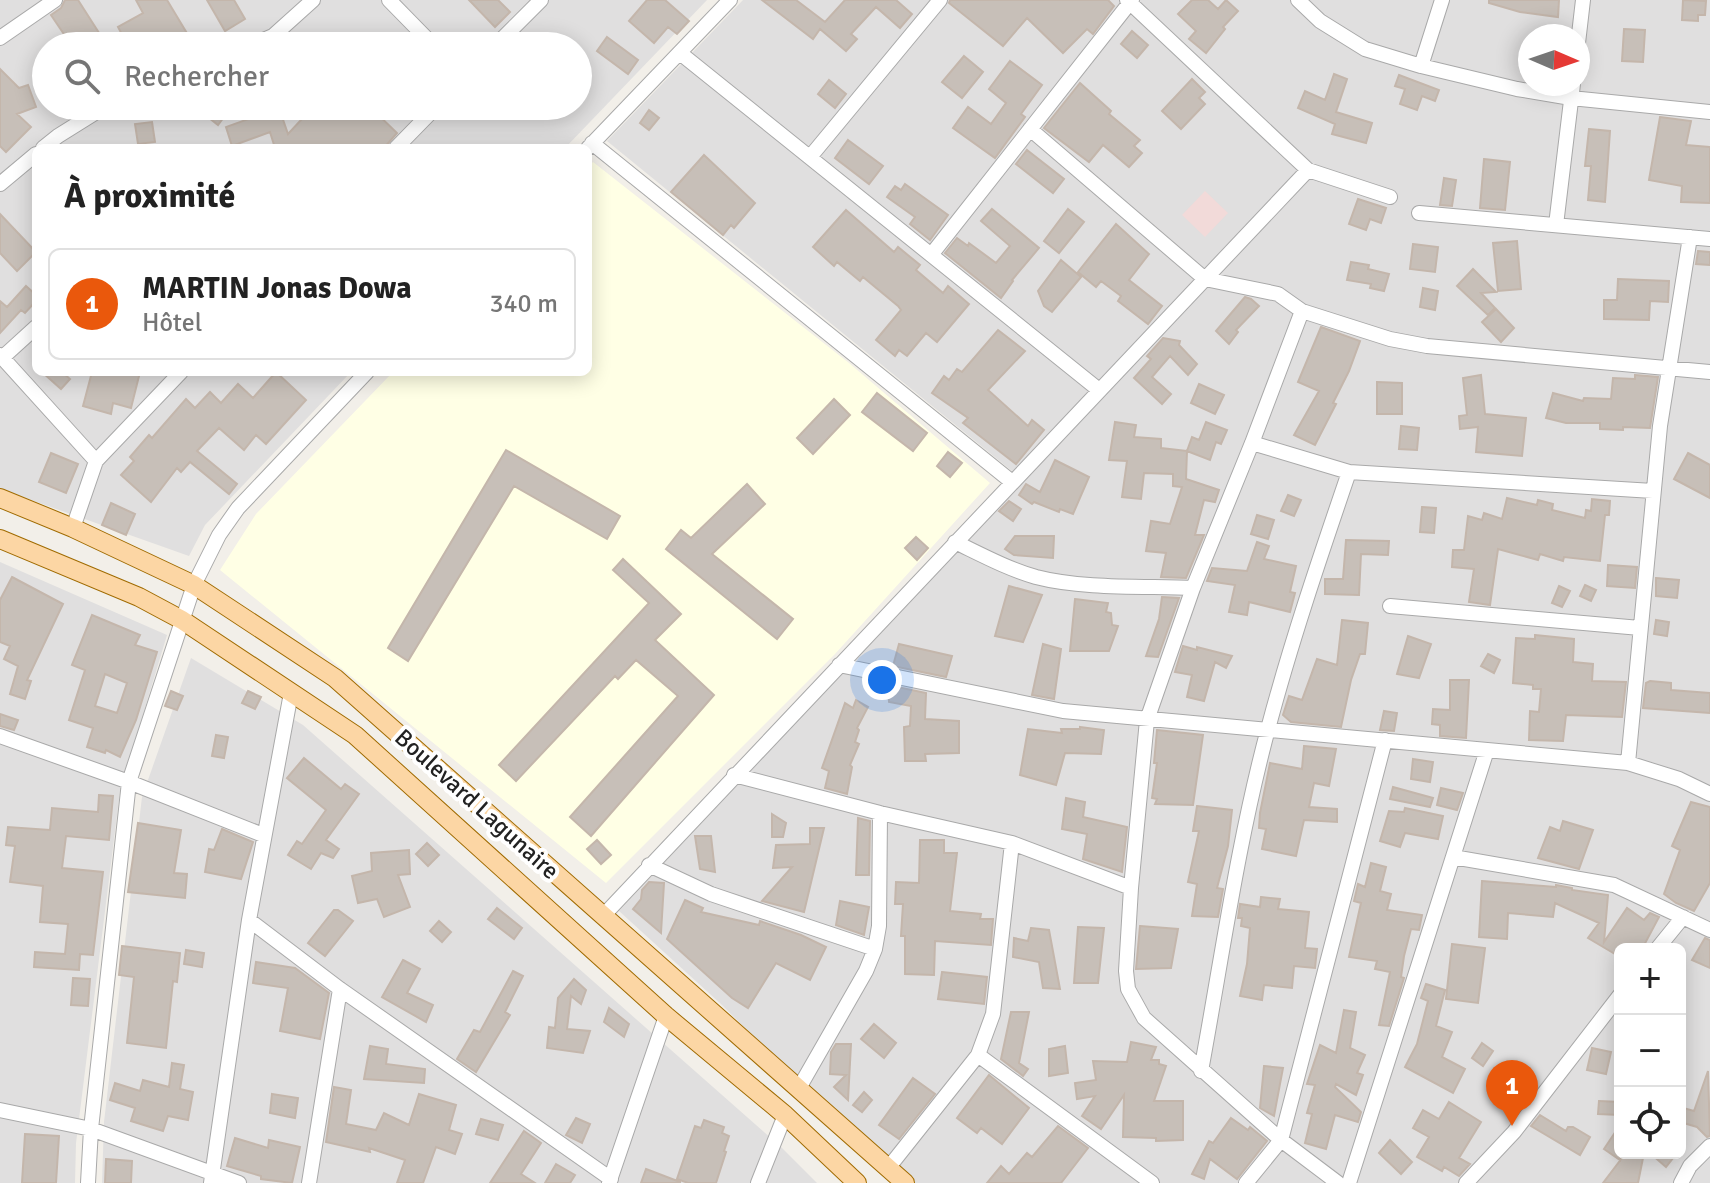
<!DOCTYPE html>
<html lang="fr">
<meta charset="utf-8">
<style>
:root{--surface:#fff;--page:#f2f2f2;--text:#222;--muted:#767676;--line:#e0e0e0;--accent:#ea580c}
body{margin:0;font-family:Signika,sans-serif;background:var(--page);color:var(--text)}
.controls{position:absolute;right:24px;bottom:24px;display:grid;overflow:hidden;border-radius:12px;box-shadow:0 4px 20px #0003}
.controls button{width:72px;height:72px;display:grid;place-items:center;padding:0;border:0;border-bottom:2px solid var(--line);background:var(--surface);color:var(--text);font:40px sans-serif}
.compass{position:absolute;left:1518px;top:24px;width:72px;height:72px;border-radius:50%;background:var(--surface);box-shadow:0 4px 20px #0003;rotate:92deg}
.you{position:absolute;left:882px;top:680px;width:28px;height:28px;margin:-20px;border:6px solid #fff;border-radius:50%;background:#1a73e8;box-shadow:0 0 0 12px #1a73e833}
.badge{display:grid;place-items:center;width:52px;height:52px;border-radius:50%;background:var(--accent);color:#fff;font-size:26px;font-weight:700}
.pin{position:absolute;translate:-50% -66px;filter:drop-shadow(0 2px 4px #0008)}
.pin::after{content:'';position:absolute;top:42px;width:28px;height:24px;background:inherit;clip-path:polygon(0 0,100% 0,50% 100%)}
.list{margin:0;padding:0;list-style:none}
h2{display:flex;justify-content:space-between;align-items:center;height:104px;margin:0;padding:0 32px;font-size:34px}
h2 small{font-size:26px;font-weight:400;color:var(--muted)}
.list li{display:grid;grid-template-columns:52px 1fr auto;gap:24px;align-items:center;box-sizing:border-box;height:112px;margin:0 16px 16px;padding:0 16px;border:2px solid var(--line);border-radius:12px}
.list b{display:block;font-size:30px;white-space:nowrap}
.list p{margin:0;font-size:26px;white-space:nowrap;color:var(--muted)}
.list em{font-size:26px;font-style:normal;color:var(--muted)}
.icon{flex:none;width:44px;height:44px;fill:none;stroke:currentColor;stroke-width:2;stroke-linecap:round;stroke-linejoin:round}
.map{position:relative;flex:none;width:1710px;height:1183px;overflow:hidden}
.search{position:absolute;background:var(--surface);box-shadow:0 4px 20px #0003;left:32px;top:32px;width:560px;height:88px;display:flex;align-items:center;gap:20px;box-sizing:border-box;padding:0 28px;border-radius:44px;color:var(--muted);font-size:30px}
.panel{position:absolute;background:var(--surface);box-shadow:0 4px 20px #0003;left:32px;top:144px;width:560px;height:232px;border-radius:12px}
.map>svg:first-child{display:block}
</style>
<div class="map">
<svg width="1710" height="1183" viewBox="0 0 1710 1183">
<rect width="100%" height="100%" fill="#f2efe9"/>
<!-- residential -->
<path fill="#e0dfdf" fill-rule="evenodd" d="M0 0H707L565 148H36V372H351L205 525 189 556 0 489ZM46 46H578V106H46Z
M743 0H1710V1183H899L722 1005 619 911 1023 480 607 141ZM1530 36H1578V84H1530ZM1620 949H1680V1153H1620Z
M0 562 167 635 120 791 76 1143 75 1183H0Z
M191 658 303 725 782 1148 817 1183H102L104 1122 142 797Z"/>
<!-- commercial -->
<path fill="#f2dad9" d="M1205 191 1228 213 1205 237 1182 215Z"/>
<!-- education -->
<path fill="#ffffe5" d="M593 162 849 363 990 483 835 654 606 883 220 570 256 514 393 372H588V167Z"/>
<!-- building -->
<path fill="#c7bfb8" stroke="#c4b6ab" stroke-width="2" fill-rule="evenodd" d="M65 0H78L101 36 86 46H72L51 15 61 8Z
M136 0H167L188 35 169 46H128L118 27 143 13Z
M207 0H234L245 19 225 31Z
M469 0H498L510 12 495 27Z
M647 0H665L689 21 677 34 668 27 654 43 629 21Z
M762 0H796L825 22 845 0H896L912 14 900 28 876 7 851 34 857 39 846 51 820 29 813 39Z
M950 0H1108L1114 6 1093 34 1087 29 1063 53 1027 18 1003 46 949 3Z
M1192 0H1208L1218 9 1226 0 1238 11 1223 27 1225 29 1206 53 1189 39 1196 31 1178 14Z
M1489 0H1559L1558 17 1520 12 1489 3Z
M1683 0 1706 1 1705 15H1698V21L1682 20Z
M1624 29 1645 30 1643 62 1622 61Z
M1132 31 1148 45 1137 58 1121 44Z
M607 37 638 60 628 74 597 51Z
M964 56 983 72 962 98 942 82Z
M1010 61 1042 85 1021 114 1025 117 995 158 953 128 968 107 991 124 1006 103 989 89Z
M0 69 19 88 28 85 36 107 17 114 31 127 6 152 0 146Z
M1334 74 1347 79 1336 112 1372 123 1366 143 1332 134 1335 124 1298 108 1305 91 1325 100Z
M1399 75 1439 90 1435 101 1422 96 1417 110 1400 104 1405 89 1395 86Z
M1192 79 1205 92 1199 98 1205 104 1181 129 1162 111Z
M829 80 846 94 835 108 818 94Z
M1080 83 1111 111 1109 114 1140 140 1134 146 1142 153 1129 167 1103 145 1089 162 1044 128Z
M194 106H232L218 125Z
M314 106H369L397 133 384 148H275L270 132 232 146 226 127 279 108 288 134Z
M649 110 659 118 649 130 640 123Z
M1660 117 1691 121 1686 145 1710 147V203L1681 202 1682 186 1649 180Z
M152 122 155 142 138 144 135 124Z
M1589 129 1610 131 1605 202 1588 200 1591 166H1585Z
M848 140 883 166 869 184 835 158Z
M1027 150 1064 179 1053 193 1016 164Z
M704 155 755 203 734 228 731 225 723 235 671 192Z
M1484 159 1510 162 1505 210 1480 208Z
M1444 178 1456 180 1452 206 1440 205Z
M905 184 948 215 930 240 910 224 915 217 887 197 895 186 901 190Z
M1358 199 1386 208 1381 223 1370 219 1366 230 1349 224Z
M992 209 1039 248 1012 280 1013 281 1001 298 945 253 957 238 968 246 969 243 996 263 1010 246 981 221Z
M1068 209 1084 222 1059 253 1044 241Z
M846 210 894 252 898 247 920 265 916 270 943 293 948 286 969 304 937 342 926 333 907 356 899 350 895 356 876 340 901 310 898 306 863 277 860 281 837 262 834 266 813 247Z
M0 214 36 252 17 271 0 253Z
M1116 224 1149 254 1129 280 1162 306 1148 324 1118 301 1121 296 1101 281 1096 287 1078 272Z
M1517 241 1521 289 1498 291 1493 243Z
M1413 244 1438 247 1435 272 1410 269Z
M1698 251 1710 252V265L1696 264Z
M1061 260 1081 277 1052 312 1044 306 1038 291Z
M1351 262 1369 265 1368 269 1389 274 1384 291 1370 288 1371 284 1347 280Z
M1473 269 1496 292 1481 293 1495 308 1488 315 1457 286Z
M1618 279 1669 281 1668 302 1650 301 1649 320 1604 319V300H1617Z
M26 286 36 295V301L25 313 21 310 0 333V301L7 307Z
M1423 288 1438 291 1435 310 1420 307Z
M1245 297 1251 299 1259 306 1236 330 1238 332 1229 344 1216 331Z
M1496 309 1514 328 1501 342 1482 322Z
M1321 327 1360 341 1349 371 1333 403 1336 404 1315 445 1294 435 1319 391 1298 382Z
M998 330 1025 351 988 390 1028 426 1032 420 1044 430 1016 464 963 423 968 418 932 393 944 376 949 380 957 369 962 372Z
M1163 338 1180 341 1179 345 1197 364 1188 375 1170 356 1152 377 1171 394 1162 404 1134 378 1151 359 1147 356Z
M42 372H62L70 379 61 389Z
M92 372H140L131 408 113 403 111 414 83 406Z
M276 372 306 400 266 444 256 435 244 450 219 428 197 451 237 484 229 494 190 462 181 472 177 468 151 502 121 475 134 461 130 457 149 435 152 438 186 399 195 408 210 392 221 403 238 384 253 398Z
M1481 375 1485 414 1526 418 1522 456 1476 452 1478 427 1460 429 1459 416 1467 415 1463 378Z
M1635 375 1658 377 1650 428 1623 427V430L1600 429V423H1566L1546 418 1553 393 1583 401 1584 398 1611 399 1613 378 1635 379Z
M1377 382 1402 383V414H1377Z
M1199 384 1224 395 1215 414 1191 403Z
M877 393 927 433 913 451 862 412Z
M834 399 850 415 813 454 797 438Z
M1115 422 1136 425 1134 437 1161 439V448L1187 451 1192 437 1199 440 1206 422 1227 430 1221 444 1216 442 1210 460 1187 451 1186 479 1219 490 1215 502 1204 500 1195 535H1204L1186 578 1161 577 1166 553 1146 551 1151 521 1170 524 1182 487 1173 486V474L1144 473 1141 499 1122 497 1127 461 1109 460Z
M1401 426 1419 428 1417 450 1399 449Z
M506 450 620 516 607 539 514 486 408 661 388 648Z
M948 452 962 463 950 477 937 466Z
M51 453 78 464 66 493 39 482Z
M1688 453 1710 465V498L1674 479Z
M1055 460 1089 477 1073 514 1060 509 1059 512 1034 502 1032 504 1019 495 1026 484 1040 492Z
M747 484 765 504 712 554 793 619 777 639 666 549 681 530 691 538Z
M1288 495 1301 500 1294 516 1281 511Z
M1507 498 1537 505 1538 500 1553 504 1552 510 1585 518 1586 510 1591 511 1592 499 1610 501 1609 515H1605L1600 561 1564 557 1563 561 1540 554 1538 560 1498 549 1490 605 1469 602 1474 569 1452 567 1453 550H1464L1468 516 1482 520 1484 513 1502 519Z
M1009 501 1021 509 1013 521 999 511Z
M111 503 135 514 126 535 102 525Z
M1422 507 1436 508 1434 533 1420 532Z
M1257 515 1274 520 1268 539 1251 534Z
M1015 536H1054L1053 558 1014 555 1005 549Z
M916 537 928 548 917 560 905 548Z
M1346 540 1389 541 1388 555 1361 554 1359 595 1325 594V579H1343Z
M1257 542 1269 546 1264 559 1296 566 1290 592 1295 593 1290 612 1249 602 1247 615 1229 612 1235 585 1207 581 1212 568 1247 571Z
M623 559 681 614 655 640 714 695 591 836 570 817 678 696 636 660 618 679 615 676 516 781 499 765 649 603 613 570Z
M1608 565 1637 567 1635 588 1607 586Z
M12 577 63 604 27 680 31 681 25 699 10 694 18 666 4 659 10 646 0 642V600Z
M1656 578 1679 580 1677 598 1656 596Z
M1585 585 1596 590 1591 601 1580 596Z
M1009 586 1042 595 1023 642 995 636Z
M1559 586 1570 591 1562 607 1552 603Z
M1162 597 1179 598 1158 657 1146 656 1159 619Z
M1075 599 1108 603 1106 612 1111 613 1112 625 1118 626 1109 651H1070Z
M92 615 140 635 135 645 157 652 136 720 120 757 106 750 105 753 87 747 93 728 69 720 85 670 72 665ZM105 674 127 683 117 713 95 706Z
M1342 620 1368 623 1365 654H1360L1351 680 1341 727 1291 722 1283 715 1289 696 1302 700 1317 659 1337 665Z
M1656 620 1669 622 1667 636 1654 634Z
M1535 635 1574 639 1573 662 1593 664 1592 681 1626 682 1622 717 1566 715 1563 741 1529 740 1530 711 1539 712 1541 689H1533V685L1513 683 1516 638 1535 639Z
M1408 636 1431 644 1419 678 1397 674Z
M899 644 952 656 946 677 893 666Z
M1043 644 1061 649 1054 699 1032 695Z
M1183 646 1197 650V647L1232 656 1226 668 1215 662 1204 701 1187 697 1192 675 1175 672Z
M1488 654 1500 660 1494 673 1481 666Z
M1450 680H1469L1466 738 1440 736V725L1432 724 1433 709 1450 710Z
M1650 681 1671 683V690L1710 693V713L1643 708 1646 683Z
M888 685 926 693 925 719 959 721V753L925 754 926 761H905L904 727 910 726 911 706 889 702Z
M171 691 183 696 177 710 165 706Z
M248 691 261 697 255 709 242 703Z
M856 700 868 707 857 728 859 730 855 742 859 744 850 765 852 767 847 794 825 788 829 771 822 768 845 703 853 708Z
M1384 711 1397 713 1394 731 1380 730Z
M0 714 18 720 14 730 0 726Z
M1080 727 1104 730 1101 754 1065 753 1056 785 1020 775 1028 729 1062 733 1061 729H1080Z
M1157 730 1203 735 1193 805 1155 804 1157 799 1152 798 1157 763H1154Z
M216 735 228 737 224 758 212 756Z
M1304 746 1336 749 1329 786 1314 783 1309 807 1337 809V822L1304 820 1296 856 1262 849 1266 829 1259 828 1260 813 1270 763 1302 769Z
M304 758 341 789 345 784 359 794 326 840 339 849 333 858 321 853 311 869 288 855 297 841 302 844 326 810 287 778Z
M1413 759 1433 762 1430 782 1411 779Z
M1393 787 1433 798 1430 807 1390 799Z
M1441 788 1463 793 1457 810 1437 805Z
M99 795 113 796 109 840 66 836 62 868 103 872 93 955 80 954 79 970 34 967 35 952 65 954 68 924 40 922 43 886 10 882 15 846 6 845 8 827 50 830 52 808 98 812Z
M1066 798 1085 802 1083 817 1127 827 1122 872 1083 859 1087 834 1062 829Z
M1691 802 1710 807V883L1694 911 1676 903 1664 894 1680 850 1672 846Z
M1197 806 1232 810 1228 846 1217 888 1223 889 1218 917 1192 916 1197 884 1188 882 1199 831H1193Z
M1405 808 1443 816 1438 839 1405 833 1400 847 1380 841 1389 811 1404 812Z
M772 814 786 823 783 837H772Z
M858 818 870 821 869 875H856Z
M1563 821 1593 830 1579 869 1538 858 1550 827 1560 831Z
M138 823 181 830 174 873 187 874 185 898 128 892Z
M810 828H824L804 912 762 901 792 867 773 868 776 845 810 844Z
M222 829 253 842 241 879 205 872 209 849 214 850Z
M695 836H711L715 872 700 869Z
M597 840 611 855 601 864 587 849Z
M920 840H944V853H957L950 911 981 914 980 919H993L991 945 935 941 934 975 905 974V936H901L903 904H895L896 882 919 883Z
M427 843 439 855 428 866 416 854Z
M409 850 410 874 398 875 410 907 384 917 377 899 358 903 352 876 372 871 371 853Z
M1371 863 1386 867 1380 891 1391 894 1387 910 1422 915 1419 930 1411 929 1404 956 1401 977 1404 978 1389 1026 1379 1025 1390 972 1375 969 1377 961 1349 957 1361 903 1354 901 1358 884 1365 887Z
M1482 881 1556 887V885L1572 888V890L1608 895 1604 942 1627 908 1644 920 1650 913 1659 917 1642 949H1619L1615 954 1588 938 1599 923 1555 903 1553 917 1508 913 1507 939 1479 937Z
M649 882 664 883 661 933 633 909 641 899 642 890Z
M1261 897 1280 899 1278 909 1309 912 1305 948 1317 949 1315 968 1294 966 1292 988 1264 985 1262 1000 1240 996 1247 964 1250 928 1241 926 1242 918H1238L1240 904 1260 907Z
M685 900 703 908 701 912 759 925 760 921 801 935 826 947 810 980 776 963 748 1008 732 998 667 939Z
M840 901 869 907 864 935 836 925Z
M497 908 522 928 514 939 488 919Z
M334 910H338L353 921 325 956 308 943Z
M439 921 451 932 442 942 430 931Z
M1140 926 1178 929 1171 968 1136 969Z
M1078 927 1104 928 1098 983H1074Z
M1031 928 1049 930 1060 989 1043 988 1039 962 1013 957 1014 938 1028 941Z
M1705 938 1710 940V968L1692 960Z
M1452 944 1485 948 1478 1003 1446 999Z
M122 946 180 953 177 982 173 981 166 1048 127 1043 134 977 119 975Z
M186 950 204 953 202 967 184 964Z
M403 960 420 969 407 993 433 1005 426 1022 382 997Z
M256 962 295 968 329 993 320 1039 280 1031 288 988 253 983Z
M513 971 523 976 505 1012 510 1015 476 1072 457 1059 474 1030 480 1032Z
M942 972 987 977 984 1004 938 999Z
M73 978 90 979 88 1006 71 1005Z
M574 979 586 990 581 1004 571 996 567 1029 590 1031 583 1053 547 1048 549 1027 555 1028 558 998Z
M1426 984 1445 990 1436 1026 1452 1032 1442 1057 1465 1069 1453 1093 1405 1067 1417 1044 1428 1001 1421 998Z
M609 1008 629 1024 624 1037 604 1022Z
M1344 1010 1356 1012 1350 1048 1365 1055 1357 1073 1363 1075 1356 1095 1336 1084 1335 1087 1361 1112 1358 1122 1335 1115 1326 1149 1305 1143 1312 1114 1307 1113 1315 1085 1307 1084 1320 1045 1336 1053Z
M1011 1012H1029L1019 1063 1028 1069 1023 1076 1001 1059Z
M874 1024 896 1043 884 1058 861 1039Z
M1131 1042 1156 1047 1151 1060H1159V1064L1166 1066 1154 1101H1183V1140L1156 1141V1138L1123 1137 1124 1095 1101 1129 1082 1116 1095 1096 1077 1099 1075 1083 1096 1080 1093 1061 1127 1062Z
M1482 1043 1493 1051 1483 1066 1472 1058Z
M836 1044H851L848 1100 834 1087 846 1075 830 1074 831 1052Z
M370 1046 388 1049 386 1064 425 1069 424 1083 364 1079Z
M1065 1046 1068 1073 1049 1076V1049Z
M1592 1048 1611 1052 1606 1074 1587 1070Z
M172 1063 184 1065 180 1089 193 1092 188 1120 168 1116 163 1131 131 1121 135 1108 110 1100 115 1083 140 1091 143 1080 169 1087Z
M1264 1066 1283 1068 1274 1116 1260 1108Z
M1708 1071 1710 1136 1707 1137 1697 1127 1680 1122V1107L1694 1111Z
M989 1075 1029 1108 1002 1144 981 1128 977 1133 957 1118Z
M913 1078 935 1094 899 1139 879 1125Z
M334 1087 351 1090 346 1124 376 1130 384 1113 409 1125 419 1094 456 1105 449 1130 462 1134 455 1154 436 1147 423 1183H397L405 1160 369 1148 370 1152 326 1142Z
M864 1092 872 1100 862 1112 853 1105Z
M272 1094 298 1098 295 1118 270 1113Z
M1599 1101 1620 1102V1115L1598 1114Z
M1449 1102 1481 1122 1459 1158 1470 1164 1459 1176 1444 1167 1442 1171 1417 1157 1429 1137 1413 1128 1423 1110 1439 1119Z
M1540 1115 1566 1131 1568 1127H1573L1590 1137 1580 1155 1531 1126Z
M576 1118 590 1124 582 1143 566 1135Z
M1231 1118 1248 1130 1250 1127 1267 1141 1237 1179 1210 1159 1204 1179 1192 1174 1209 1141 1213 1143Z
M481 1119 503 1125 498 1140 476 1134Z
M704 1120 724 1127 722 1133 729 1136 724 1151 726 1152 716 1183H688L677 1179 695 1126 701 1128Z
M1620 1125V1160L1604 1149Z
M1058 1126 1088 1148 1061 1183H987L1001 1166 1009 1174 1027 1153 1032 1157Z
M524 1131 541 1143 521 1174 535 1183H490Z
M25 1134 59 1136 56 1183H22Z
M235 1138 268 1148 269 1140 300 1147 292 1183 261 1179V1176L227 1166Z
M1390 1140 1412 1162 1401 1174 1379 1153Z
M1650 1153H1677L1666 1167Z
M1625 1154 1643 1158 1638 1183H1603Z
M106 1159 132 1161 131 1183H105Z
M556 1164 575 1175 570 1183H545Z
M646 1169 680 1182V1183H641Z"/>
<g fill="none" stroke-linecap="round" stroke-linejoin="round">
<defs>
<path id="minor" d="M389 0 434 46
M1127 0 1308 170 1390 197
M1298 0 1320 21 1365 49 1421 66 1517 89 1571 98 1710 112
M0 38 55 0
M1578 43 1583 0
M249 46 273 36 313 0
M495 46 541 0
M680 53 1099 390
M1421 66 1442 0
M1030 129 1205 279 1278 294 1302 311 1390 339 1427 346 1710 372
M592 143 1012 482
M43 148 58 136 106 106
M396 148 437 106
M588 148 730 0
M810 157 940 0
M0 184 36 154
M1419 213 1710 239
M1556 225 1573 84
M931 255 1132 0
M1302 311 1252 443 1193 588 1147 720 1131 888 1126 971 1128 989 1144 1018 1281 1140 1338 1183
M0 355 96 461
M3 357 36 327
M1252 443 1349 472 1653 491
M73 528 96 461 181 372
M955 542C982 555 1008 569 1036 577 1082 589 1145 586 1193 588
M1390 606 1640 628
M839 665 1063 711 1628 763 1679 779 1710 794
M0 736 129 782 263 835
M1628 763 1660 426 1690 237
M734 775 880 813 1012 843 1131 888
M1453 857 1614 885 1710 930
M649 865 711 894 875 949
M603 916 1308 170
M249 920 340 989 611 1179
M1657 949 1683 917
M978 1055 1152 1183
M1201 1071C1222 957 1238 841 1268 729 1291 642 1320 557 1349 472
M799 1088 866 971 875 949 879 926 880 813
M0 1110 91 1129 239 1183
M889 1167 978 1055 993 1014 1012 843
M88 1183 91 1129 129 782 194 585 219 535 238 508 367 372
M211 1183 249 920 291 693
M309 1183 340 989
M609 1183 666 1016
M758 1183 785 1115
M1246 1183 1281 1140 1385 740
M1349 1183 1487 750
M1466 1183 1514 1132 1620 995
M1681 1183 1690 1166 1710 1146"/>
<path id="major" d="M0 498 73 528 194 585 335 678 905 1183
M0 539 139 597 182 620 355 735 666 1016 785 1115 857 1183"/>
</defs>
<!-- minor casing -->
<use href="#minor" stroke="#a9a9a9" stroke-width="16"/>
<!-- major casing -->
<use href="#major" stroke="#a06b00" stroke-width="20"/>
<!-- minor -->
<use href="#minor" stroke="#fff" stroke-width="14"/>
<!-- major -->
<use href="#major" stroke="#fcd6a4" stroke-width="18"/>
</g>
<g text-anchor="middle" stroke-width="8" stroke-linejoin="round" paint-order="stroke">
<!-- street labels -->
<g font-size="24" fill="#222" stroke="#fff">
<text transform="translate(477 804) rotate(42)" y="8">Boulevard Lagunaire</text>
</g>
</g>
</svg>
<div class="controls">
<button>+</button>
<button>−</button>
<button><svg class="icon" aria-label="locate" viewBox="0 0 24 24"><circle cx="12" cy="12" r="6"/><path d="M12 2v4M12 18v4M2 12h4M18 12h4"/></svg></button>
</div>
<svg class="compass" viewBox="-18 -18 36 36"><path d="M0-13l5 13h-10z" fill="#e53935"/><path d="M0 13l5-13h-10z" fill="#767676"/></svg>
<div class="you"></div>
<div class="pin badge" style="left:1512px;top:1126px">1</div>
<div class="search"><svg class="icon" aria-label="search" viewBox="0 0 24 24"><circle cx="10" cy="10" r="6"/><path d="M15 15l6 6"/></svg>Rechercher</div>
<section class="panel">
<h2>À proximité<small></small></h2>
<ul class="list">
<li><span class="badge">1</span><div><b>MARTIN Jonas Dowa</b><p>Hôtel</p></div><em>340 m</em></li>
</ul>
</section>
</div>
